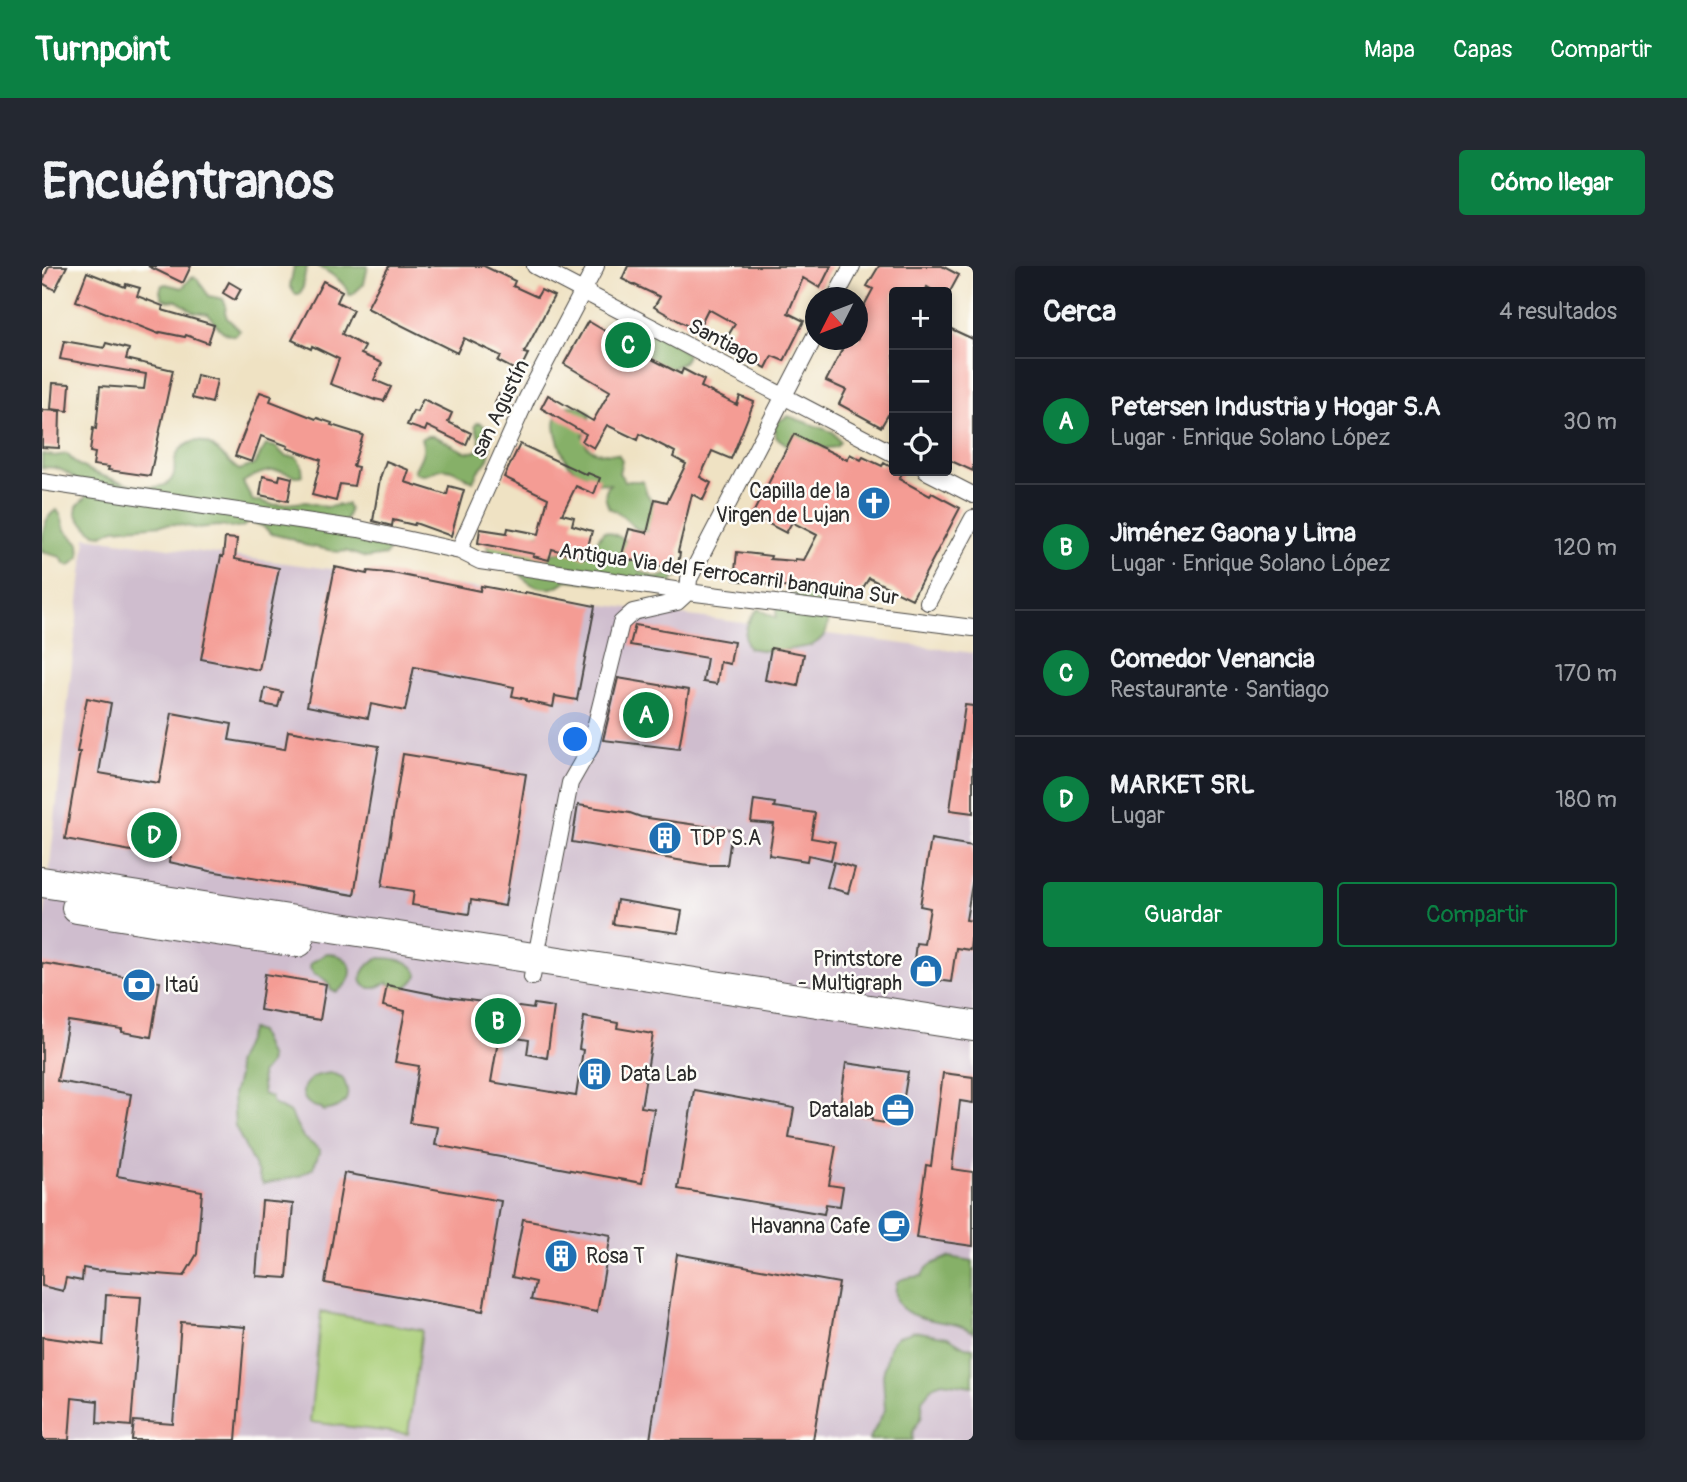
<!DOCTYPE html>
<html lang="es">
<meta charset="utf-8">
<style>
:root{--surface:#171b24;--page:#242831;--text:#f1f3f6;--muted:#9ea1a6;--line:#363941;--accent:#0b8043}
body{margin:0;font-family:Pangolin,sans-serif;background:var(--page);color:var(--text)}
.controls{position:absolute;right:21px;top:21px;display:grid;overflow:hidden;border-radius:7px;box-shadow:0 4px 10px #0003}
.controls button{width:63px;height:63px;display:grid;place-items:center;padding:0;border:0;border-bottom:2px solid var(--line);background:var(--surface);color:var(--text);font:35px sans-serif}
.compass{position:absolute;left:763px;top:21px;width:63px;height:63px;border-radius:50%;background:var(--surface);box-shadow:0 4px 10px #0003;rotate:228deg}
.you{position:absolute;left:534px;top:474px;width:24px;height:24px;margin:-18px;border:5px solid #fff;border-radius:50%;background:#1a73e8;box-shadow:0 0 0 10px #1a73e833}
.badge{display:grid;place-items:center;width:46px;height:46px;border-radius:50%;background:var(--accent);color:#fff;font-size:23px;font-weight:700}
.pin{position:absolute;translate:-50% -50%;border:4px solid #fff;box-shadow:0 2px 7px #0006}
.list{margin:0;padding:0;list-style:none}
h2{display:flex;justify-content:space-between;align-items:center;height:91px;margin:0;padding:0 28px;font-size:30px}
h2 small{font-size:23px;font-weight:400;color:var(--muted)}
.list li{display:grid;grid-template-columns:46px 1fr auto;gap:21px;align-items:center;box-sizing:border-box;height:126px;padding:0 28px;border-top:2px solid var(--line)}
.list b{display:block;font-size:26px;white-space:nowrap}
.list p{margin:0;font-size:23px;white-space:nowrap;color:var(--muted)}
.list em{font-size:23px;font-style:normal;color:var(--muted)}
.actions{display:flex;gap:14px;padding:21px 28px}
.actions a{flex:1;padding:16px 0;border:2px solid var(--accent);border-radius:7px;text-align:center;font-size:24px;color:var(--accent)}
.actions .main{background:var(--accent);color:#fff}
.icon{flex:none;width:38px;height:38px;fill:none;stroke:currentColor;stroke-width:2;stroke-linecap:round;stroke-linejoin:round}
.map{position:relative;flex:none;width:931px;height:1174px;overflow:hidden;border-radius:7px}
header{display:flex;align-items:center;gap:42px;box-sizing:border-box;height:98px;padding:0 35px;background:var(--accent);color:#fff}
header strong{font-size:33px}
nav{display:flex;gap:38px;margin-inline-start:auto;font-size:24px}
.intro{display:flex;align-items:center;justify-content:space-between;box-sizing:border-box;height:168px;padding:0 42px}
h1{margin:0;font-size:49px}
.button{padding:18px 32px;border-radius:7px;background:var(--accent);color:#fff;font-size:24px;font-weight:700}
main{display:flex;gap:42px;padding:0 42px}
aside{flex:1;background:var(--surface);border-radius:7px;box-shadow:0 4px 10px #0003}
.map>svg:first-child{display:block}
</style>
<header>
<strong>Turnpoint</strong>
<nav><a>Mapa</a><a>Capas</a><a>Compartir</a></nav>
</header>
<div class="intro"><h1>Encuéntranos</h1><a class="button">Cómo llegar</a></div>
<main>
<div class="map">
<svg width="931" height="1174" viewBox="0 0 931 1174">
<rect width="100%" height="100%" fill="#fdfcf7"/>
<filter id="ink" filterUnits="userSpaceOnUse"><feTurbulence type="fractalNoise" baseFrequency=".0143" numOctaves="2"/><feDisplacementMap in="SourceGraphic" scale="14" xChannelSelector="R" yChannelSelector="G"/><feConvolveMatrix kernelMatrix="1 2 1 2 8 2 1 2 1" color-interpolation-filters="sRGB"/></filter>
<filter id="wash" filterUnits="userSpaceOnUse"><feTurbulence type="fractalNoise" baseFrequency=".00686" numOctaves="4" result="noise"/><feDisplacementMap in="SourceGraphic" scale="28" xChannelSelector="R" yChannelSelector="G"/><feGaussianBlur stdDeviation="1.57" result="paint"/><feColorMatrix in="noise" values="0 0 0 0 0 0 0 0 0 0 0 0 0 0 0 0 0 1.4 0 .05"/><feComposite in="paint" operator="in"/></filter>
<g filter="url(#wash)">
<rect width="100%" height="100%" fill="#efe2c3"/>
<!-- industrial -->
<path fill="#cfbdce" d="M44 271 931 387V1174H0V654L2 653Z"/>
<!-- green -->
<path fill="#a8cd76" stroke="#6a7c50" stroke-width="2" d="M279 1046 380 1064 366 1168 268 1156Z"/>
<!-- forest -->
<path fill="#86b067" stroke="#586e49" stroke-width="2" d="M252 0H266C259 11 265 20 257 28H253L248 20Z
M275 0H326L322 18 310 29H307C304 16 287 6 275 0Z
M152 11 155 13 167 30 181 33 184 39 183 46 185 52 198 64 194 69C180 71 174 57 166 48L152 46 134 34 127 35 120 32 118 25 120 19 124 18 140 22 149 12Z
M614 63 645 88 643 95 627 104C604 91 588 87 614 63Z
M525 140C534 139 541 141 548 148L546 164 541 169C544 189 560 187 576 188L580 194 577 207 583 215H601L605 228 617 245 608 265C592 267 589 256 578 248 575 245 571 244 567 242 563 233 561 226 568 218L557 217 553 212C545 210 534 206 528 200 521 192 510 162 514 153 515 147 521 144 525 140Z
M746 150 791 166 798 176 794 181 755 186 734 171 733 160 737 155Z
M435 157H439C450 165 451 184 444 196 442 199 438 202 436 205 434 209 433 212 431 216 423 212 414 204 405 203 391 201 385 216 372 205 377 195 385 184 379 173 396 159 417 195 437 184 440 176 436 168 433 160Z
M153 175C173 175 182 194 197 204L212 199 224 179 234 181 243 190 254 191C258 195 262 203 260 209 252 212 247 207 239 205 226 203 212 209 201 216L211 235H219L231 239 264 236 284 241 305 238 307 244 302 262 346 277 347 283 344 289 324 292 304 285 297 286 262 279 250 273 230 268 220 260 207 255 202 260 196 262 176 260 154 262 133 258 72 263 60 269 53 268 38 254 34 247 35 240 44 231V222C31 211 18 198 0 202V188L12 190 25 188C30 194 35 199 42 202 58 210 110 229 126 217 142 204 119 188 153 175Z
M15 244 19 250 23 264 37 277 38 291 28 300 22 297 19 291 0 286C0 271 0 251 15 244Z
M562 265C572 266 578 273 588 276L594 286 597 305 615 312 632 307 636 311 631 312 629 325 526 314C520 316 517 321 510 322 495 324 474 314 477 296L474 291C460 287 454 296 445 281L447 275 487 270 500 267 505 287 511 288C523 283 542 285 551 278 557 275 558 269 562 265Z
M766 325C788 334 795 365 772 378 768 381 761 381 756 382 733 386 729 386 706 382 699 369 706 353 716 343L734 352 735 338 739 332 759 326Z
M285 687C313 689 317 713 294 726L289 724C287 714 280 712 272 708L268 702 269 697Z
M336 692C351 692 371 693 376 709 371 718 364 723 354 725L346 716C341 718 335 723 329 722 309 719 325 696 336 692Z
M209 763 217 766 228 792 227 798 219 808 221 828 229 831 231 838 248 847 261 871 278 884 271 902 257 910 221 918 193 860 191 829 196 810 194 798Z
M289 807 300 811C312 832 303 842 281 845L280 842C259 840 254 821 272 811 276 808 284 808 289 807Z
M907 991 931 995V1066C926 1063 920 1061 915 1059 891 1053 845 1054 855 1016 864 1010 870 1012 880 1010 885 997 895 997 907 991Z
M872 1065 906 1071 923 1081 931 1082V1120L900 1116 892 1119 880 1134C880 1139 881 1146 879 1152 874 1162 869 1161 871 1174H827L843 1144 841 1109 847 1082 850 1076 855 1071Z"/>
<g id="blocks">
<!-- building -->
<path fill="#f49c94" d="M7 0H25L13 24 0 17Z
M106 0H149L141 17Z
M347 0H442L473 15 471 20 495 31 499 24 512 30 482 87 486 88 477 106 456 95 459 90 422 72 415 87 325 42Z
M586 0H789L778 22 761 12 746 47 762 55 742 95 730 90 724 102 681 78 693 58 666 43 655 65 612 41 618 31 580 13Z
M837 0H900L917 9 905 31V26H894L885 21 883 26H852V153L846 149 839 161 797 138 804 124 784 115 805 74H816V51L831 23 825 20Z
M45 6 83 21 84 18 98 22 95 30 121 40 120 44 172 59 166 77 144 69 143 71 118 66 117 68 34 35Z
M281 15 300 25 295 36 311 44 300 68 323 81 319 88 340 97 332 114 349 121 342 135 333 133V134L288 118 297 93 270 80 269 83 250 74Z
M187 16 199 23 193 34 181 27Z
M546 55 580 75 582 72 600 82 598 87 639 108 641 103 662 114 659 121 695 139 698 130 712 136 689 193 670 185 658 211 669 217 661 234 650 228 636 286 638 287 635 304 579 292 587 263 605 267 613 233 625 236 644 198 631 191 633 186 598 168 596 174 565 159 552 182 540 175 544 168 499 142 506 129 551 155 568 125 522 98Z
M905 61 931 73V205L905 193Z
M22 75 62 82 64 77 87 83 84 93 131 104 108 210 66 204 67 201 51 199 53 187 48 186 51 162 54 163 58 120 102 123 104 108 18 93Z
M155 109 175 114 170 137 150 132Z
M11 117 28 118 26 145 9 143Z
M218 126 230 130 228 135 274 153 275 152 290 157 289 159 321 169 311 200 316 201 312 220 298 218 294 235 270 229 279 194 245 182 246 180 219 170 210 196 193 190Z
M457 128 470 134 464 147 453 142V136Z
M381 133 410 147 406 156 429 167 424 179 385 160 383 165 365 159 371 145 375 146Z
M0 144 18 145 17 182 0 181Z
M752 168 805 194 808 188 819 194 821 191 840 200 842 197 852 203V205L860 207 857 213 888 230 890 227 918 242 870 333 827 312 813 335 789 332 790 328 692 314 695 286 729 290 728 293 753 295V293L762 294 775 269 750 256 744 267 710 249Z
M478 178 545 209 546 207 558 212 552 228 534 220 520 248 532 251 530 259 550 265 543 292 510 283 507 294 491 290 492 288 436 277 438 263 465 267 466 262 497 268 506 232 462 211Z
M344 195 367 204 363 216 405 229 407 220 422 224 409 270 373 257 372 259 351 254 350 260 331 255 338 212Z
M238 209 250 212 246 235 218 229 221 210 237 214Z
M183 272 195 273 193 293 237 302 217 404 159 393 179 290 181 291Z
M293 301 325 308 326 305 355 308 438 325 439 320 483 328V326L553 340 535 434 513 430 511 441 484 435V433L470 430 472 421 372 401 363 445 329 438 326 452 265 440Z
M593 359 692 376 688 398 678 396 675 418 661 416 665 392 588 379Z
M729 382 762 388 756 420 723 414Z
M576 412 647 424 637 483 561 474Z
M223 422 240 426 236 441 220 438Z
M45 432 69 437 57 507 104 515 117 517 130 447 190 458 187 474 243 483 246 465 337 480 312 629 168 605 127 596 128 592 23 573 38 486H35Z
M923 439 931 440V547L908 544Z
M361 488 484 508 463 640 429 634 427 648 370 639 372 625 340 620Z
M712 534 733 537 732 541 773 547 769 572 793 576 789 594 766 589 765 595 727 589 732 558 709 556Z
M536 539 588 547 599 551 690 564 685 599H665L530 576Z
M889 573 931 580V612L924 654 931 655 928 684 914 682 909 716 870 711 874 677 882 678 888 642 878 640Z
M792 596 813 602 806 627 785 621Z
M575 634 640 645 636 667 571 658Z
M0 697 118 716 109 771 80 766V763L26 755 15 815 89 828 75 910 160 925 155 988 142 1010 59 1004 58 1005 41 1002 40 1015 24 1012 21 1025 0 1020Z
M223 708 284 718 278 754 218 744Z
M345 719 405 731 491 743 492 738 512 741 505 792 485 788 487 774 457 769 449 816 534 830 541 784 537 783 542 751 576 757 575 762 611 768 599 841 612 843 600 917 393 879 396 861 368 857 377 800 353 796 363 745 341 740Z
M804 797 866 806 859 849 852 848 850 858 830 855V852L797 847Z
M901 807 931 811V837L918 835 910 903 931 906V980L874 972 884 899 889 900Z
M652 824 752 842 747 872 794 880 787 919 801 921 798 940 784 938 782 948 636 923Z
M302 907 459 935 441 1045 283 1017Z
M220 935 251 938 245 1012 214 1010Z
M481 953 569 969 555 1046 489 1034 493 1016 470 1011Z
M635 988 797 1017 771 1174H608Z
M64 1029 99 1031 89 1160 55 1157 56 1135 30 1132 27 1174H0V1071L61 1079Z
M139 1056 203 1061 194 1174H90L92 1155 131 1158Z"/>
</g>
</g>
<g filter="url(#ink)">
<use href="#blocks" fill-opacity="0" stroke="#484642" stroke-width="2"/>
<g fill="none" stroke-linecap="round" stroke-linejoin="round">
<defs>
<path id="street" d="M493 0 852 188
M554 0 485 132 421 275 418 285 438 295 646 326 931 362
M793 32 810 0
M884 205 931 229
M0 216 317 263 418 285
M886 336 931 252
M490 711 528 517 548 482 579 357 591 346 635 336 646 326 647 313 774 68"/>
<path id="highway" d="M0 616 931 760
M35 642 148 660 256 676"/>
</defs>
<!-- street casing -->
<use href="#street" stroke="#484642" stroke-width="18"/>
<!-- highway casing -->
<use href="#highway" stroke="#484642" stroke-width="32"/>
<!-- street -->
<use href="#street" stroke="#fff" stroke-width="16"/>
<!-- highway -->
<use href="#highway" stroke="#fff" stroke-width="30"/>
</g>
</g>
<!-- icons -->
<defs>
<symbol id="church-disc" viewBox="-11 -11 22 22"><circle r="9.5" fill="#1f6fb2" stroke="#fdfcf7"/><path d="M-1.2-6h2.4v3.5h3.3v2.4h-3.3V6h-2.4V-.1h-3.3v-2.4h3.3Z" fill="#fff"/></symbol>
<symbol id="building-disc" viewBox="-11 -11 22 22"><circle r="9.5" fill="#1f6fb2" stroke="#fdfcf7"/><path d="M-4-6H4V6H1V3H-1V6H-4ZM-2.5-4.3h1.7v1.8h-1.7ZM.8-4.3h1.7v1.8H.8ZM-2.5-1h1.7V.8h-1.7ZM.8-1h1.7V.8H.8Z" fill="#fff"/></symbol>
<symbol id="shop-disc" viewBox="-11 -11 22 22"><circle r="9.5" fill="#1f6fb2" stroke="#fdfcf7"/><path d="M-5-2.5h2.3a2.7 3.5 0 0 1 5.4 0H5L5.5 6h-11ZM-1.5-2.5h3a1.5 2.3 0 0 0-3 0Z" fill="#fff"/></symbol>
<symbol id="bank-disc" viewBox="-11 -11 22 22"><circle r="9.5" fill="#1f6fb2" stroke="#fdfcf7"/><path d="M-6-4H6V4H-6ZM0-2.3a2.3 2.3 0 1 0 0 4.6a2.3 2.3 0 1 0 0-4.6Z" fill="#fff"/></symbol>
<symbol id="office-disc" viewBox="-11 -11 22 22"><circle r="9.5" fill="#1f6fb2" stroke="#fdfcf7"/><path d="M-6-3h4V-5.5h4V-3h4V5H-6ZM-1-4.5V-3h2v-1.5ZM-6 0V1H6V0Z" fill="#fff"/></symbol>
<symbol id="cafe-disc" viewBox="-11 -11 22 22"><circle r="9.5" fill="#1f6fb2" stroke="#fdfcf7"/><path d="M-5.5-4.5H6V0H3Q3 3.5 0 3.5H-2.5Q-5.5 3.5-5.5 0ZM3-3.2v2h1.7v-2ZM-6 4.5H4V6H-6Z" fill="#fff"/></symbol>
</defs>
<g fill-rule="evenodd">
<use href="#church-disc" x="813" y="218" width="38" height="38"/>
<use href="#building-disc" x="604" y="553" width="38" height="38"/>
<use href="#shop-disc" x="865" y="686" width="38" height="38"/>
<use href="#bank-disc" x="78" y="700" width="38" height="38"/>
<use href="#building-disc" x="534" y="789" width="38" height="38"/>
<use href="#office-disc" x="837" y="825" width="38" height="38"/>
<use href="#cafe-disc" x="833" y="941" width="38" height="38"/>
<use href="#building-disc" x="500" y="971" width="38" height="38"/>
</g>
<g text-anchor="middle" stroke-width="5" stroke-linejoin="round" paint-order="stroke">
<!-- street labels -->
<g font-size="21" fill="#2b2b2b" stroke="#fdfcf7">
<text transform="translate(682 76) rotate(28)" y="7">Santiago</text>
<text transform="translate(458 142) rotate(-64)" y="7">san Agustín</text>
<text transform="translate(687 308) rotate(8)" y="7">Antigua Via del Ferrocarril banquina Sur</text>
</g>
<!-- poi labels -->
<g font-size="21" fill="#2b2b2b" stroke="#fdfcf7" text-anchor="end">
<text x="808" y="232">Capilla de la<tspan x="808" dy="24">Virgen de Lujan</tspan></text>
<text x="648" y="579" text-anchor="start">TDP S.A</text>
<text x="860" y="700">Printstore<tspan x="860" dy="24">- Multigraph</tspan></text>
<text x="122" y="726" text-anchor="start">Itaú</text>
<text x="578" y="815" text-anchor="start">Data Lab</text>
<text x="832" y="851">Datalab</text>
<text x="828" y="967">Havanna Cafe</text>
<text x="544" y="997" text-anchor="start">Rosa T</text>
</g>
</g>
</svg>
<div class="controls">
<button>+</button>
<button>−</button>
<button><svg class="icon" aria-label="locate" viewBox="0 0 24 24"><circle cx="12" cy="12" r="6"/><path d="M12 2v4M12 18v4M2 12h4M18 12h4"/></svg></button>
</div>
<svg class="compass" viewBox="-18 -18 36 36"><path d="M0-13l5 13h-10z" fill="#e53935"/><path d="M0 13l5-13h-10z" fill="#9ea1a6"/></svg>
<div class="you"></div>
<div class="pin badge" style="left:604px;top:449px">A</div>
<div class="pin badge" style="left:456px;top:755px">B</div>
<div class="pin badge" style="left:586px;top:79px">C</div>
<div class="pin badge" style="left:112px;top:569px">D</div>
</div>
<aside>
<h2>Cerca<small>4 resultados</small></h2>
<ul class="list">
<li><span class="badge">A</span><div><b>Petersen Industria y Hogar S.A</b><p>Lugar · Enrique Solano López</p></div><em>30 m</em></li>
<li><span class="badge">B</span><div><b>Jiménez Gaona y Lima</b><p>Lugar · Enrique Solano López</p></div><em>120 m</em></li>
<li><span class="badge">C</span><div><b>Comedor Venancia</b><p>Restaurante · Santiago</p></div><em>170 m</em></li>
<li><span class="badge">D</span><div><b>MARKET SRL</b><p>Lugar</p></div><em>180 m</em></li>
</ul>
<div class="actions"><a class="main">Guardar</a><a>Compartir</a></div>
</aside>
</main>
